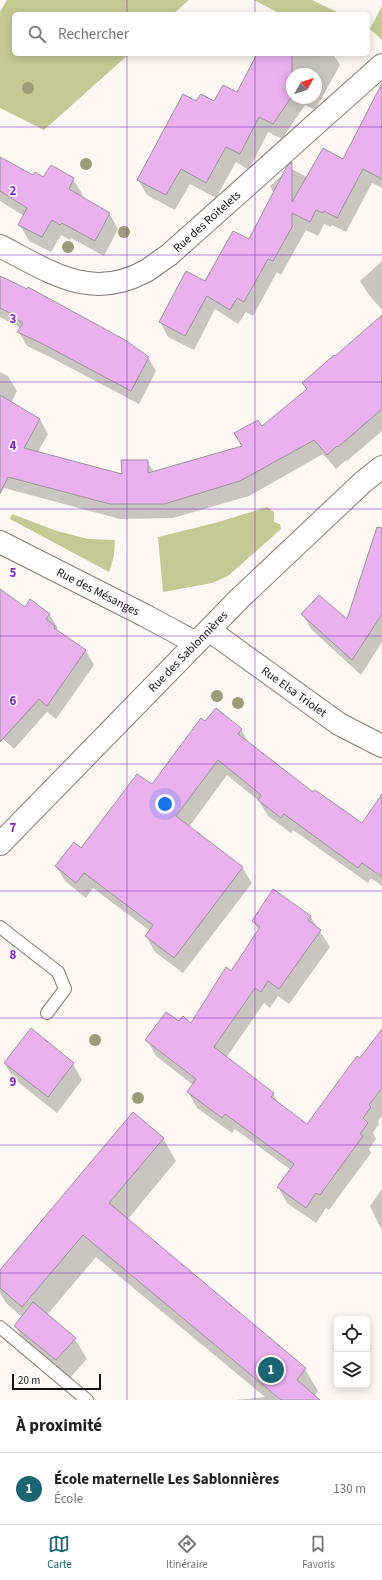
<!DOCTYPE html>
<html lang="fr">
<meta charset="utf-8">
<style>
:root{--surface:#fff;--page:#f6f6f6;--text:#222;--muted:#767676;--line:#e0e0e0;--accent:#1b6472}
body{margin:0;font-family:"Source Sans 3",sans-serif;background:var(--page);color:var(--text)}
.controls{position:absolute;right:12px;bottom:12px;display:grid;overflow:hidden;border-radius:6px;box-shadow:0 2px 10px #0003}
.controls button{width:36px;height:36px;display:grid;place-items:center;padding:0;border:0;border-bottom:1px solid var(--line);background:var(--surface);color:var(--text);font:20px sans-serif}
.compass{position:absolute;left:286px;top:68px;width:36px;height:36px;border-radius:50%;background:var(--surface);box-shadow:0 2px 10px #0003;rotate:51deg}
.scale{position:absolute;left:12px;bottom:10px;width:89px;box-sizing:border-box;padding-left:4px;border:2px solid #141311;border-top:0;font-size:11px;line-height:14px;white-space:nowrap;color:#141311;-webkit-text-stroke:3px #fff;paint-order:stroke}
.you{position:absolute;left:165px;top:804px;width:14px;height:14px;margin:-10px;border:3px solid #fff;border-radius:50%;background:#1a73e8;box-shadow:0 0 0 6px #1a73e833}
.badge{display:grid;place-items:center;width:26px;height:26px;border-radius:50%;background:var(--accent);color:#fff;font-size:13px;font-weight:700}
.pin{position:absolute;translate:-50% -50%;border:2px solid #fff;box-shadow:0 1px 4px #0006}
.list{margin:0;padding:0;list-style:none}
h2{display:flex;justify-content:space-between;align-items:center;height:52px;margin:0;padding:0 16px;font-size:17px}
h2 small{font-size:13px;font-weight:400;color:var(--muted)}
.list li{display:grid;grid-template-columns:26px 1fr auto;gap:12px;align-items:center;box-sizing:border-box;height:72px;padding:0 16px;border-top:1px solid var(--line)}
.list b{display:block;font-size:15px;white-space:nowrap}
.list p{margin:0;font-size:13px;white-space:nowrap;color:var(--muted)}
.list em{font-size:13px;font-style:normal;color:var(--muted)}
.icon{flex:none;width:22px;height:22px;fill:none;stroke:currentColor;stroke-width:2;stroke-linecap:round;stroke-linejoin:round}
.map{position:relative;flex:none;width:382px;height:1400px;overflow:hidden}
.search{position:absolute;background:var(--surface);box-shadow:0 2px 10px #0003;left:12px;right:12px;top:12px;height:44px;display:flex;align-items:center;gap:10px;box-sizing:border-box;padding:0 14px;border-radius:6px;color:var(--muted);font-size:15px}
.sheet{height:124px;background:var(--surface)}
nav{display:flex;justify-content:space-around;align-items:center;box-sizing:border-box;height:56px;border-top:1px solid var(--line);background:var(--surface);font-size:11px;color:var(--muted)}
nav a{display:grid;justify-items:center;gap:2px}
nav .on{color:var(--accent)}
.map>svg:first-child{display:block}
</style>
<div class="map">
<svg width="382" height="1400" viewBox="0 0 382 1400">
<rect width="100%" height="100%" fill="#fcf7f2"/>
<!-- green -->
<path fill="#c4ca93" d="M7 0H189L173 14H14V54H129L44 130 0 108V12Z
M254 0H312L341 14H281Z
M382 6V40L370 29Z
M267 507 274 512V522L280 524 281 529 228 576 212 583 163 592 158 537 215 523Z
M12 514 57 531 88 539 115 540 114 556 109 572 10 519Z"/>
<!-- shadow -->
<path fill="#0003" fill-rule="evenodd" d="M275 54H333L340 65 315 110 305 105 282 139 268 132 249 170 236 162 216 198 190 184 175 210 147 195 138 180 197 103 215 102 237 93ZM292 74H316V98H292Z
M382 117V188L372 183 346 232 332 225 331 227 324 224 318 236 306 230 281 275 277 272 253 316 246 312 238 324 215 309 194 350 168 337 160 322 205 283 249 241 274 193 270 186 290 168 307 177 343 160Z
M0 158 34 176 43 179H73L83 195 81 197 109 213 118 229 104 256 71 238 70 240 61 235 51 252 29 241 20 225 24 216 0 201Z
M382 261V310L369 295 360 281Z
M0 276 148 357 156 371 139 404 50 357 27 346 19 332 20 329 19 327 0 317Z
M382 316V431L347 461 346 460 336 469 323 454 249 496 173 518 120 519 4 488 0 495V372L8 376 17 391 11 403 40 419 48 434 38 452 123 475 147 461 154 472 244 447 262 427 307 390 303 383 335 358Z
M382 541V642L361 675 311 629 303 615 347 621Z
M0 591 25 608 49 614 58 628 56 630 86 651 94 665 56 719 47 712 14 749 0 736Z
M205 723 241 729 249 744 313 794 362 825 382 819V886L371 878 368 883 293 830 291 833 268 816 259 801 227 775 189 827 242 867 252 883 183 973 155 952 146 936 150 931 93 888 86 898 65 881 56 866 81 849 152 785Z
M310 916 330 947 289 1004 278 996 270 1008 264 1003 226 1058 273 1093 280 1105 307 1126 382 1030V1116L378 1121 379 1124 373 1132 376 1139 369 1149 371 1153 329 1210 326 1208 316 1223 287 1203 278 1187 291 1170 235 1129 232 1133 197 1108 188 1092 193 1085 156 1056 147 1040 179 1023 191 1024 231 972 259 931 253 921Z
M5 1064H73L82 1080 57 1113 14 1079Z
M163 1138 176 1161 127 1220 305 1369 318 1391 314 1397 319 1400H236L265 1397 96 1257 47 1315 75 1339 87 1359 68 1380 27 1346 15 1326 22 1317 6 1303 0 1293V1272Z
M382 1189V1231L370 1206Z"/>
<!-- building -->
<path fill="#ebb1ef" stroke="#9a959a" d="M257 54H292V96L273 124 259 117 240 154 226 147 206 183 181 169 166 195 137 180 183 94 196 101 201 94 214 101 223 85 237 92Z
M382 83V179L363 169 337 218 324 211 323 213 316 210 310 222 292 213V227L273 261 268 259 244 302 237 298 230 310 207 296 185 336 159 322 186 271 205 281 233 231 249 239 287 166 292 162V202L323 148 343 159Z
M0 157 33 175 35 172 43 177 51 165 74 178 69 189 110 213 95 241 62 223 60 225 52 220 42 237 18 225 27 208 0 191Z
M0 276 27 289 28 287 125 340 149 357 131 391 41 343 17 332 23 323 12 317 14 315 0 308Z
M382 315V409L338 447 337 446 327 455 314 440 240 481 164 504H110L8 477 0 493V395L40 419 24 448 122 474 121 460H148V473L242 446 234 433 258 420 262 426 307 389 302 383 334 355 335 356Z
M377 527 382 528V614L352 660 301 614 319 595 347 619Z
M0 589 25 607 30 599 50 614 46 619 55 626 54 628 86 650 47 706 39 699 0 742Z
M216 708 242 729 238 734 313 792 315 790 362 823 382 794V877L362 863 358 868 284 814 281 818 258 800 261 795 218 760 176 816 243 867 174 958 145 936 153 925 84 873 76 883 55 866 74 842 81 848 137 774 152 784 201 718 205 721Z
M273 889 311 916 308 920 321 930 279 989 268 981 261 992 255 988 214 1047 274 1093 271 1097 307 1124 357 1056 360 1058 382 1029V1088L369 1105 371 1107 363 1118 368 1123 360 1134 363 1136 320 1195 316 1193 306 1208 277 1187 294 1164 225 1114 222 1118 187 1092 196 1079 145 1040 166 1012 179 1021 183 1016 191 1023 226 967 231 971 260 927 252 921Z
M31 1028 74 1063 48 1097 4 1063Z
M133 1112 164 1138 109 1203 306 1368 297 1380 320 1400H281L83 1235 22 1307 0 1288V1270Z
M33 1302 76 1338 56 1360 14 1326Z"/>
<g fill="none" stroke-linecap="round" stroke-linejoin="round">
<defs>
<path id="lane" d="M0 927 58 972 65 989 47 1013
M0 1327 87 1400"/>
<g id="street">
<path id="s1" d="M0 246C49 271 90 302 146 271 154 266 161 260 169 255L382 65"/>
<path id="s2" d="M0 542 144 615 196 643"/>
<path id="s3" d="M209 630 339 724 382 746"/>
<path id="s4" d="M0 844 240 598 363 482 382 467"/>
</g>
</defs>
<!-- lane casing -->
<use href="#lane" stroke="#817d79" stroke-width="14"/>
<!-- street casing -->
<use href="#street" stroke="#817d79" stroke-width="24"/>
<!-- lane -->
<use href="#lane" stroke="#fff" stroke-width="12"/>
<!-- street -->
<use href="#street" stroke="#fff" stroke-width="22"/>
</g>
<!-- trees -->
<g fill="#9b9b77">
<circle cx="28" cy="88" r="6"/>
<circle cx="86" cy="164" r="6"/>
<circle cx="124" cy="232" r="6"/>
<circle cx="68" cy="247" r="6"/>
<circle cx="217" cy="696" r="6"/>
<circle cx="238" cy="703" r="6"/>
<circle cx="95" cy="1040" r="6"/>
<circle cx="138" cy="1098" r="6"/>
</g>
<!-- grid -->
<path fill="none" stroke="#7b2cbf" stroke-width="1" stroke-opacity="0.55" d="M127 0V14M255 0V14M127 54V1400M255 54V1400M0 127H382M0 255H382M0 382H382M0 509H382M0 636H382M0 764H382M0 891H382M0 1018H382M0 1145H382M0 1273H382"/>
<g text-anchor="middle" stroke-width="3" stroke-linejoin="round" paint-order="stroke">
<!-- street labels -->
<g font-size="12" fill="#141311" stroke="#fff">
<text dy="4" stroke="none"><textPath href="#s1" startOffset="235">Rue des Roitelets</textPath></text>
<text dy="4" stroke="none"><textPath href="#s2" startOffset="110">Rue des Mésanges</textPath></text>
<text dy="4" stroke="none"><textPath href="#s4" startOffset="269">Rue des Sablonnières</textPath></text>
<text dy="4" stroke="none"><textPath href="#s3" startOffset="105">Rue Elsa Triolet</textPath></text>
</g>
</g>
<g font-size="13" text-anchor="middle" font-weight="bold" fill="#7b2cbf" stroke="#fff" stroke-width="3" stroke-linejoin="round" paint-order="stroke">
<text x="13" y="195">2</text>
<text x="13" y="323">3</text>
<text x="13" y="450">4</text>
<text x="13" y="577">5</text>
<text x="13" y="705">6</text>
<text x="13" y="832">7</text>
<text x="13" y="959">8</text>
<text x="13" y="1086">9</text>
</g>
</svg>
<div class="controls">
<button><svg class="icon" aria-label="locate" viewBox="0 0 24 24"><circle cx="12" cy="12" r="6"/><path d="M12 2v4M12 18v4M2 12h4M18 12h4"/></svg></button>
<button><svg class="icon" aria-label="layers" viewBox="0 0 24 24"><path d="M12 4l9 5-9 5-9-5zM3 14l9 5 9-5"/></svg></button>
</div>
<svg class="compass" viewBox="-18 -18 36 36"><path d="M0-13l5 13h-10z" fill="#e53935"/><path d="M0 13l5-13h-10z" fill="#767676"/></svg>
<div class="scale">20 m</div>
<div class="you"></div>
<div class="pin badge" style="left:271px;top:1370px">1</div>
<div class="search"><svg class="icon" aria-label="search" viewBox="0 0 24 24"><circle cx="10" cy="10" r="6"/><path d="M15 15l6 6"/></svg>Rechercher</div>
</div>
<section class="sheet">
<h2>À proximité<small></small></h2>
<ul class="list">
<li><span class="badge">1</span><div><b>École maternelle Les Sablonnières</b><p>École</p></div><em>130 m</em></li>
</ul>
</section>
<nav>
<a class="on"><svg class="icon" aria-label="map" viewBox="0 0 24 24"><path d="M3 6l6-2 6 2 6-2v14l-6 2-6-2-6 2zM9 4v14M15 6v14"/></svg>Carte</a>
<a><svg class="icon" aria-label="directions" viewBox="0 0 24 24"><path d="M12 3l9 9-9 9-9-9zM9 14v-3h6M13 9l2 2-2 2"/></svg>Itinéraire</a>
<a><svg class="icon" aria-label="saved" viewBox="0 0 24 24"><path d="M7 4h10v16l-5-4-5 4z"/></svg>Favoris</a>
</nav>
